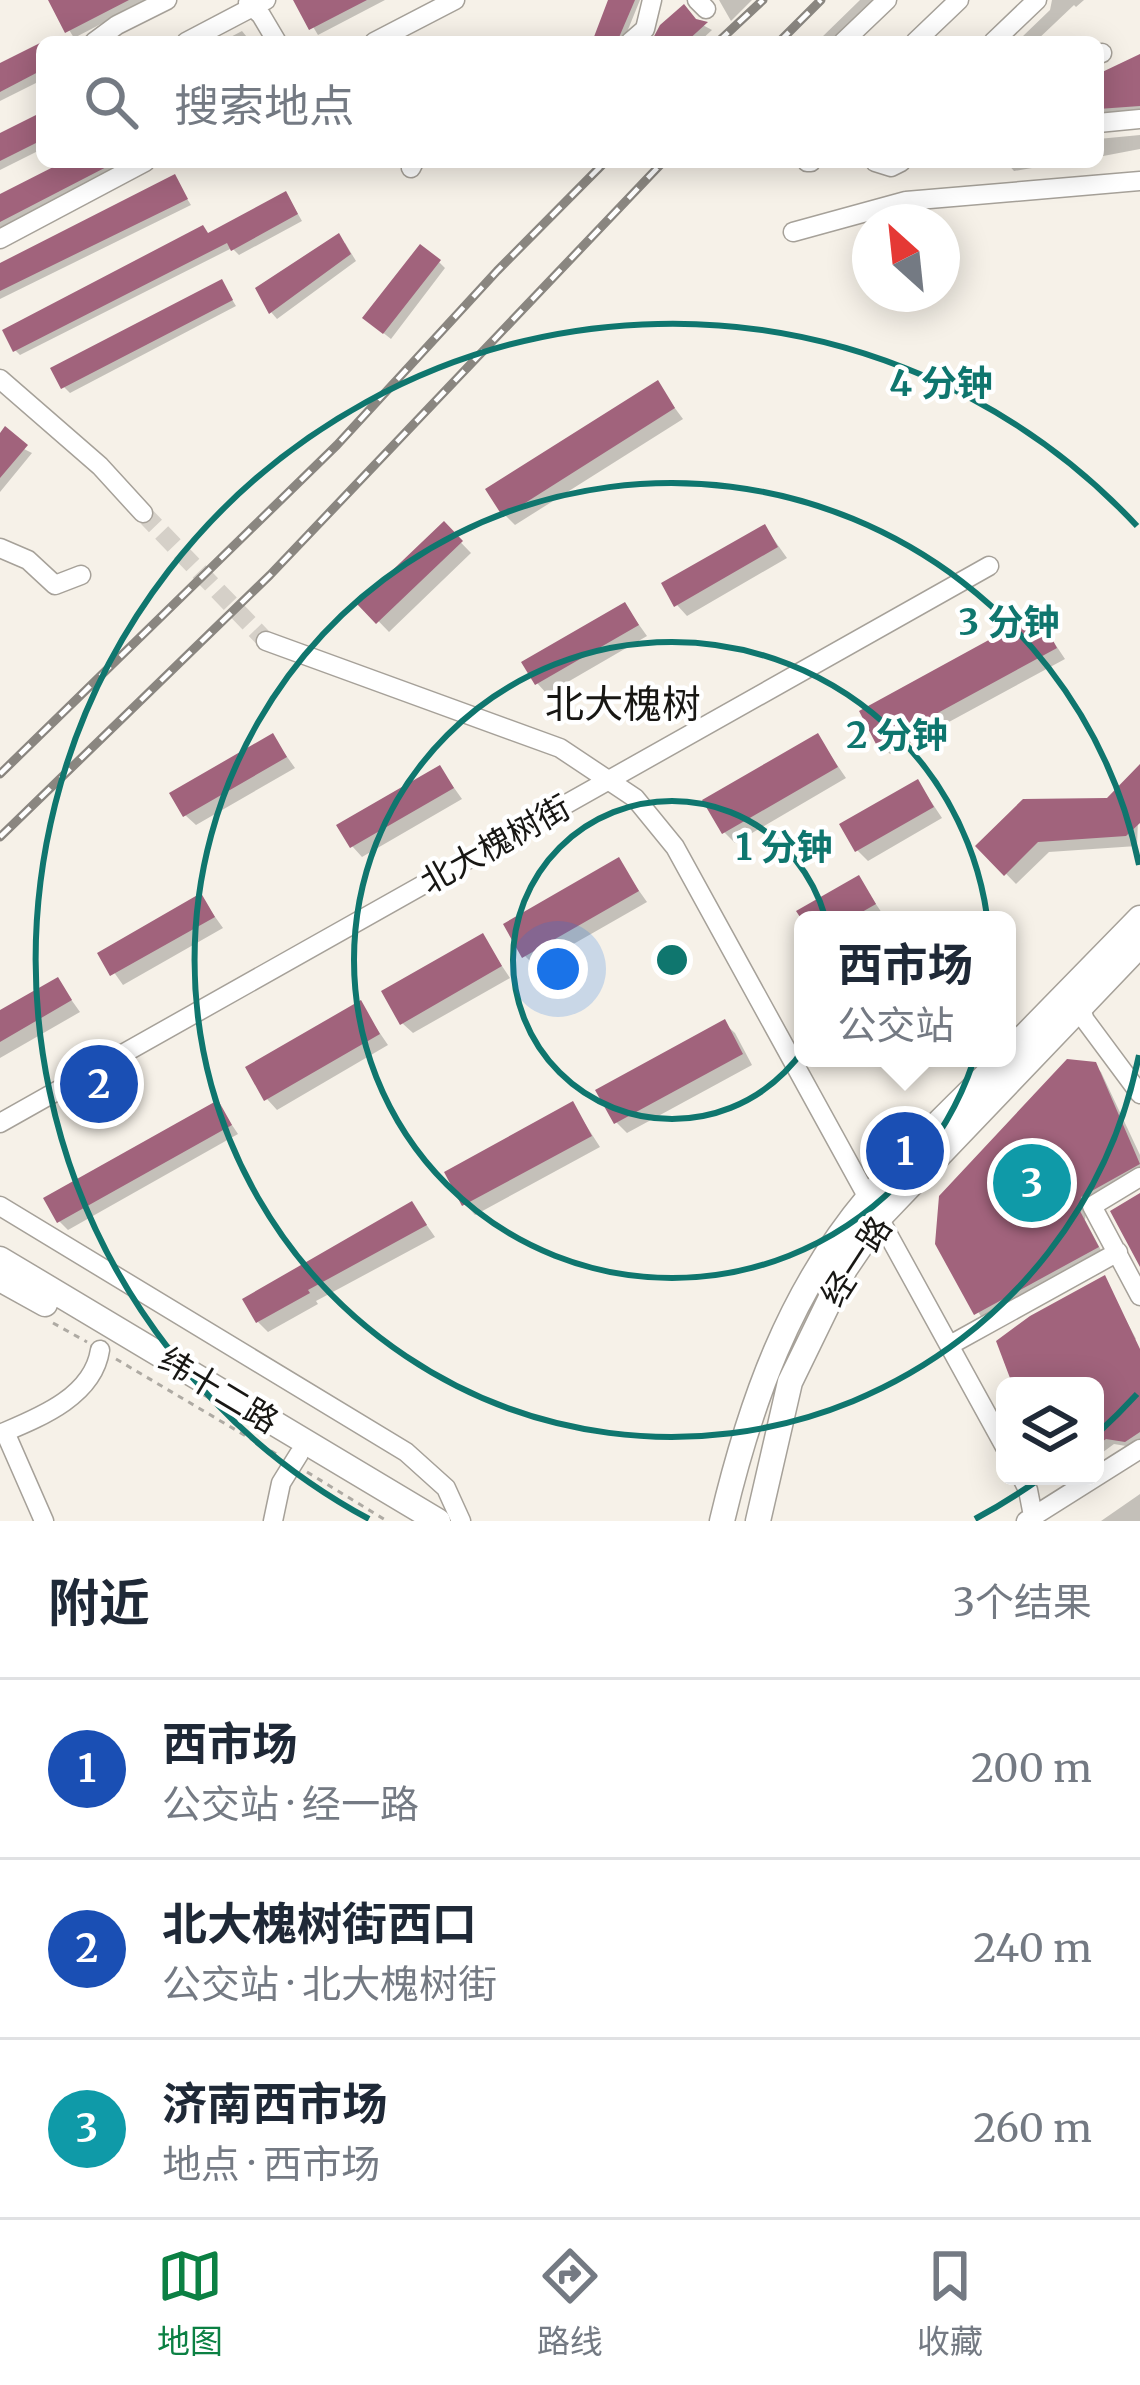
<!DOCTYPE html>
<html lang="zh">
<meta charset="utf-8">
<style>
:root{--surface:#fff;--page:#f6f6f7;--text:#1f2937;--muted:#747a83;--line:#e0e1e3;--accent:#0b8043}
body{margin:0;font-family:Merriweather,"Noto Sans SC",serif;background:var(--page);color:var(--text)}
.controls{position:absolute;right:36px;bottom:36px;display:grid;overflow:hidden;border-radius:18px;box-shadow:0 6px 30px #0003}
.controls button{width:108px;height:108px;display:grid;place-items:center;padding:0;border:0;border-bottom:3px solid var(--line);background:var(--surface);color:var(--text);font:60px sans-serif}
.compass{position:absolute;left:852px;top:204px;width:108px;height:108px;border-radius:50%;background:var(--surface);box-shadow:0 6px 30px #0003;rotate:333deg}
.you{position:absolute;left:558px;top:969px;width:42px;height:42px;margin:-30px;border:9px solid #fff;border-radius:50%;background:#1a73e8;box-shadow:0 0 0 18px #1a73e833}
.badge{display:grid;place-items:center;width:78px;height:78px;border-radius:50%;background:var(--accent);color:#fff;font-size:39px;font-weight:700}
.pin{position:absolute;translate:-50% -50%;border:6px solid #fff;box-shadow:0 3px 12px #0006}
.popup{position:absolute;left:794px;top:911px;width:222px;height:156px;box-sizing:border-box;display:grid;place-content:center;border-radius:18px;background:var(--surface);filter:drop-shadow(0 3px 9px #0005);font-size:39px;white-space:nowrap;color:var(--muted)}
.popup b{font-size:45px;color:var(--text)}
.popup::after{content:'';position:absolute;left:50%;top:100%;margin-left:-24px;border:24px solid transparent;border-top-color:var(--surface)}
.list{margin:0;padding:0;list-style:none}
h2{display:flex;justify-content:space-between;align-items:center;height:156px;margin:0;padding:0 48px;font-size:51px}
h2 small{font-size:39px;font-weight:400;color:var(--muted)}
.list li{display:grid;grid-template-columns:78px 1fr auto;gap:36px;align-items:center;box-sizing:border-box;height:180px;padding:0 48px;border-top:3px solid var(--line)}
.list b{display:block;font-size:45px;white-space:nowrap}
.list p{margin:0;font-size:39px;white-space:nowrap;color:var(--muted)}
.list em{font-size:39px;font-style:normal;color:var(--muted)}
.icon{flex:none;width:66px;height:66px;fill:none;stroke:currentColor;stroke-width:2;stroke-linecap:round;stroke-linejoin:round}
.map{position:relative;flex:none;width:1140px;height:1521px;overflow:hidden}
.search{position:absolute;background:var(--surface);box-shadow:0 6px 30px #0003;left:36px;right:36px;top:36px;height:132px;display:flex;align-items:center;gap:30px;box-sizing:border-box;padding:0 42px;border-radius:18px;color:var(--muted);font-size:45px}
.sheet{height:696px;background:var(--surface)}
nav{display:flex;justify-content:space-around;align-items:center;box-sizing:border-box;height:168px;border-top:3px solid var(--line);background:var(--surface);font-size:33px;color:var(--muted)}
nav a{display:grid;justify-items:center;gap:6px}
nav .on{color:var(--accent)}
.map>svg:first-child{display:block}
</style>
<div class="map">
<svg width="1140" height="1521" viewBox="0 0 1140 1521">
<rect width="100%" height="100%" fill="#f6f1e8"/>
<!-- shadow -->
<path fill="#0003" d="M51 0H147L74 38Z
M297 0H385L318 35Z
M611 0H640L623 42H598Z
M719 0H752L731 21Z
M860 0H876L835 42H823L820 39Z
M1052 0H1084L1076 7 1074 5 1035 42H1029L1023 36 1050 10Z
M697 22 712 30 699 42H655Z
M242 31 251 42H221Z
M42 45V80L0 101V67Z
M1140 57V112L1098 119V78Z
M42 115V149L0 170V137Z
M1140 135V149L1098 157V139Z
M70 162H119L122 168 0 231V197Z
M1006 162H1067L1014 171Z
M174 178 191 205 0 299V267Z
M290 200 302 221 239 255 232 248 20 355 15 350 210 236Z
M345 243 356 261 277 319 271 312Z
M439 262 445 268 391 339 372 324Z
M222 283 236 306 70 393 64 387Z
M657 384 683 419 515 525 505 515Z
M0 437 32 453 0 492Z
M444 525 471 553 389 632 362 604Z
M765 527 787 558 687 616 677 605Z
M625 605 647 636 547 694 537 683Z
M1037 617 1065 659 890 754 880 744Z
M273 737 295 768 196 825 185 815Z
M818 737 846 778 735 843 724 832Z
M440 768 462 799 362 857 352 846Z
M1140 768 1137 846 1049 852 1016 884 979 846 1108 800Z
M918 782 942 818 868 861 857 850Z
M618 861 647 902 535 966 525 956Z
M859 879 884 916 876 920H805Z
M201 897 223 928 123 985 101 954Z
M482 936 510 978 413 1033 402 1023Z
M58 981 80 1012 0 1058V1014Z
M360 1004 388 1045 277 1110 267 1099Z
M724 1023 735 1033 752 1065 627 1133 616 1122Z
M1094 1065 1101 1072 1140 1155V1171L1087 1204 1085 1220 1103 1254 983 1320 938 1243Z
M218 1104 238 1134 68 1230 59 1221Z
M573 1105 600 1147 475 1215 465 1204Z
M412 1204 435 1237 316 1301 318 1304 268 1332 258 1322Z
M1104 1279 1136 1339 1117 1350 1140 1349V1442L1132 1447 1114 1444 1095 1458V1386H1016Z
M1140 1494V1521H1101Z"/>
<!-- building -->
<path fill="#a1637c" d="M48 0H129L65 33Z
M293 0H367L309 30Z
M608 0H635L617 42H592Z
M684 4 696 19 708 22 686 42H651L660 25Z
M42 42V70L0 92V63Z
M1140 54V106L1098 109V74Z
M42 112V140L0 161V133Z
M63 162H116L0 222V194Z
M175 174 188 199 0 291V263Z
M286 191 298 214 231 251 227 243 13 352 2 330 203 225 208 233Z
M339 233 351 254 269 314 255 288Z
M420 244 441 260 383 334 362 318Z
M222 279 233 300 61 389 50 368Z
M658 380 675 408 503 517 485 489Z
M5 426 28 445 0 478V433Z
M444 521 463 541 376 624 357 604Z
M765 524 778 547 674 607 661 583Z
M625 602 639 625 535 685 521 662Z
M1038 613 1057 648 877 746 859 711Z
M273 733 287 757 183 817 169 793Z
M818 733 838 767 722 834 702 800Z
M1140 764V823L1126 836 1038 842 1004 876 975 846 1023 799 1107 798Z
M440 765 454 788 350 848 336 825Z
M918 779 934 807 855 852 839 824Z
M619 857 639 891 522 958 503 924Z
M859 875 876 904 848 920H802L796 911Z
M201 893 215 917 110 976 97 953Z
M483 933 502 966 400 1025 381 991Z
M58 977 72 1000 0 1042V1010Z
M361 1000 380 1034 264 1101 245 1067Z
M725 1019 743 1054 614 1124 595 1090Z
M1067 1059 1096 1062 1140 1164 1081 1197 1080 1211 1099 1247 974 1315 935 1244 939 1196Z
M218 1100 232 1125 57 1223 43 1198Z
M573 1101 592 1136 462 1206 444 1172Z
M1140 1193V1267L1110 1211Z
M412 1201 427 1225 308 1290 310 1293 256 1323 242 1299Z
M1105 1275 1140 1349V1432L1125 1442 1106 1439 1095 1447V1386H1013L996 1341 1030 1316Z"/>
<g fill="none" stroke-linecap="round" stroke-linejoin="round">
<!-- minor-tunnel -->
<path stroke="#d5d0c8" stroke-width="18" stroke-dasharray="18 9" stroke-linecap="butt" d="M143 513 266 641"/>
<defs>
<path id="minor" d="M697 0 706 9
M248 3 261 15 277 42
M94 42 117 25 167 0
M186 42 266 0
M374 42 455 0
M630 42 645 29 652 0
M843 42 887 0
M915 42 959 0
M993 42 1037 0
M1098 54 1102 53
M1098 123 1140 119
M807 162H811
M875 162 891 167 901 162
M411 168 414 162
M793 232 906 201 1140 181
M0 239 145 162
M0 379 100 466 143 513
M0 548 28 560 55 585 81 575
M266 641 560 748 635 798 675 847 1005 1447
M1079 1005 1085 1020 1140 1094
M0 1123 989 566
M1140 1177 1092 1206 1140 1296
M0 1206 406 1452 446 1488 461 1521
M950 1345 1118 1252
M5 1432 44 1521
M0 1434C38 1418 93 1397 100 1350
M1021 1476 1028 1490 1034 1521
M273 1521 281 1483 299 1454
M1026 1521 1140 1449"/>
<path id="major" d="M1007 1054 1140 918
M0 1259 438 1521
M0 1279 45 1304
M722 1521C750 1403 789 1292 869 1197 910 1148 959 1104 1003 1058
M758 1521 790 1382 845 1269 881 1216 1140 945"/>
</defs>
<!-- minor casing -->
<use href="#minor" stroke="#a6a199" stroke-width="21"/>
<!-- major casing -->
<use href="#major" stroke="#a6a199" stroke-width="27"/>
<!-- path -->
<path stroke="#aeaaa3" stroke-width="3" stroke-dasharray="6 6" stroke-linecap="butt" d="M53 1323 87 1342
M116 1359 278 1455
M307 1472 387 1521"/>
<!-- minor -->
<use href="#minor" stroke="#fff" stroke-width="18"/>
<!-- major -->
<use href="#major" stroke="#fff" stroke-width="24"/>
<defs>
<path id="rail" d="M718 42 763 0
M779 42 821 0
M0 774 337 445 497 271 605 162
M0 837 270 575 663 162"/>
</defs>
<!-- rail casing -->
<use href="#rail" stroke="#8a8680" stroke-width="9"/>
<!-- rail -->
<use href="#rail" stroke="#fff" stroke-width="4.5" stroke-dasharray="14" stroke-linecap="butt"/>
</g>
<!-- distance rings -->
<g fill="none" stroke="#0f766e" stroke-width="6">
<circle cx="672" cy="960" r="159"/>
<circle cx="672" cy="960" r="318"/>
<path d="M1139 1055A477 477 0 1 1 1139 865"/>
<path d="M1137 1394A636 636 0 0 1 1098 1433M1041 1478A636 636 0 0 1 975 1519M369 1519A636 636 0 1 1 1137 526"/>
</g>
<g text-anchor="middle" stroke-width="9" stroke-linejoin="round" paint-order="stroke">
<!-- street labels -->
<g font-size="33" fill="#181714" stroke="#fff">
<text transform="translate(495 844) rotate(-29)" y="12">北大槐树街</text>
<text transform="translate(856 1261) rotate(-57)" y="12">经一路</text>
<text transform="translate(219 1390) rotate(31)" y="12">纬十二路</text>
</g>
<!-- quarter labels -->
<g font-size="39" fill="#181714" stroke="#fff">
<text x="623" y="718">北大槐树</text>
</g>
</g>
<circle cx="672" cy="960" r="18" fill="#0f766e" stroke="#fff" stroke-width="6"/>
<g font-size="36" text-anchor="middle" font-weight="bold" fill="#0f766e" stroke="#fff" stroke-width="9" stroke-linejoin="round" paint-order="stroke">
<text x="941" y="396">4 分钟</text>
<text x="1009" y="635">3 分钟</text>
<text x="897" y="748">2 分钟</text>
<text x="784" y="860">1 分钟</text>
</g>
</svg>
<div class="controls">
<button><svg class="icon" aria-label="layers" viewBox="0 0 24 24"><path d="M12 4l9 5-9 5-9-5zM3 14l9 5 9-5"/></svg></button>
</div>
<svg class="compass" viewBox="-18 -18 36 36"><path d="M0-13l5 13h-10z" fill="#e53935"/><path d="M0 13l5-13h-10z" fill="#747a83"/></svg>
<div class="you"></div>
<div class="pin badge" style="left:905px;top:1151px;background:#1a4fb4">1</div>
<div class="popup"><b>西市场</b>公交站</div>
<div class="pin badge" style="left:99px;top:1084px;background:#1a4fb4">2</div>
<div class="pin badge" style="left:1032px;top:1183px;background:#0f9aa8">3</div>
<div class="search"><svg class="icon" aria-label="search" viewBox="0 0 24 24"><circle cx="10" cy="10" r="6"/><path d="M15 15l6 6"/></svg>搜索地点</div>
</div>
<section class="sheet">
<h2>附近<small>3个结果</small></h2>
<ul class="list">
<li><span class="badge" style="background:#1a4fb4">1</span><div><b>西市场</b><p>公交站 · 经一路</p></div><em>200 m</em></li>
<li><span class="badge" style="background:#1a4fb4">2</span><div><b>北大槐树街西口</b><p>公交站 · 北大槐树街</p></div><em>240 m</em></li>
<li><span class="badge" style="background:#0f9aa8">3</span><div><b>济南西市场</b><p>地点 · 西市场</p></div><em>260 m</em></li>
</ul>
</section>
<nav>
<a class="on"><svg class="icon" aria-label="map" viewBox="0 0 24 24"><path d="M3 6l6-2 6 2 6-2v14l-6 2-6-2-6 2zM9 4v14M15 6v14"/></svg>地图</a>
<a><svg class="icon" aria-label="directions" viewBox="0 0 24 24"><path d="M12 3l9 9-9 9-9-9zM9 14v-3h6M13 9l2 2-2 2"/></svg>路线</a>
<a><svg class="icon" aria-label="saved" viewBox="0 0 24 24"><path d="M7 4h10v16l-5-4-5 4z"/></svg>收藏</a>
</nav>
